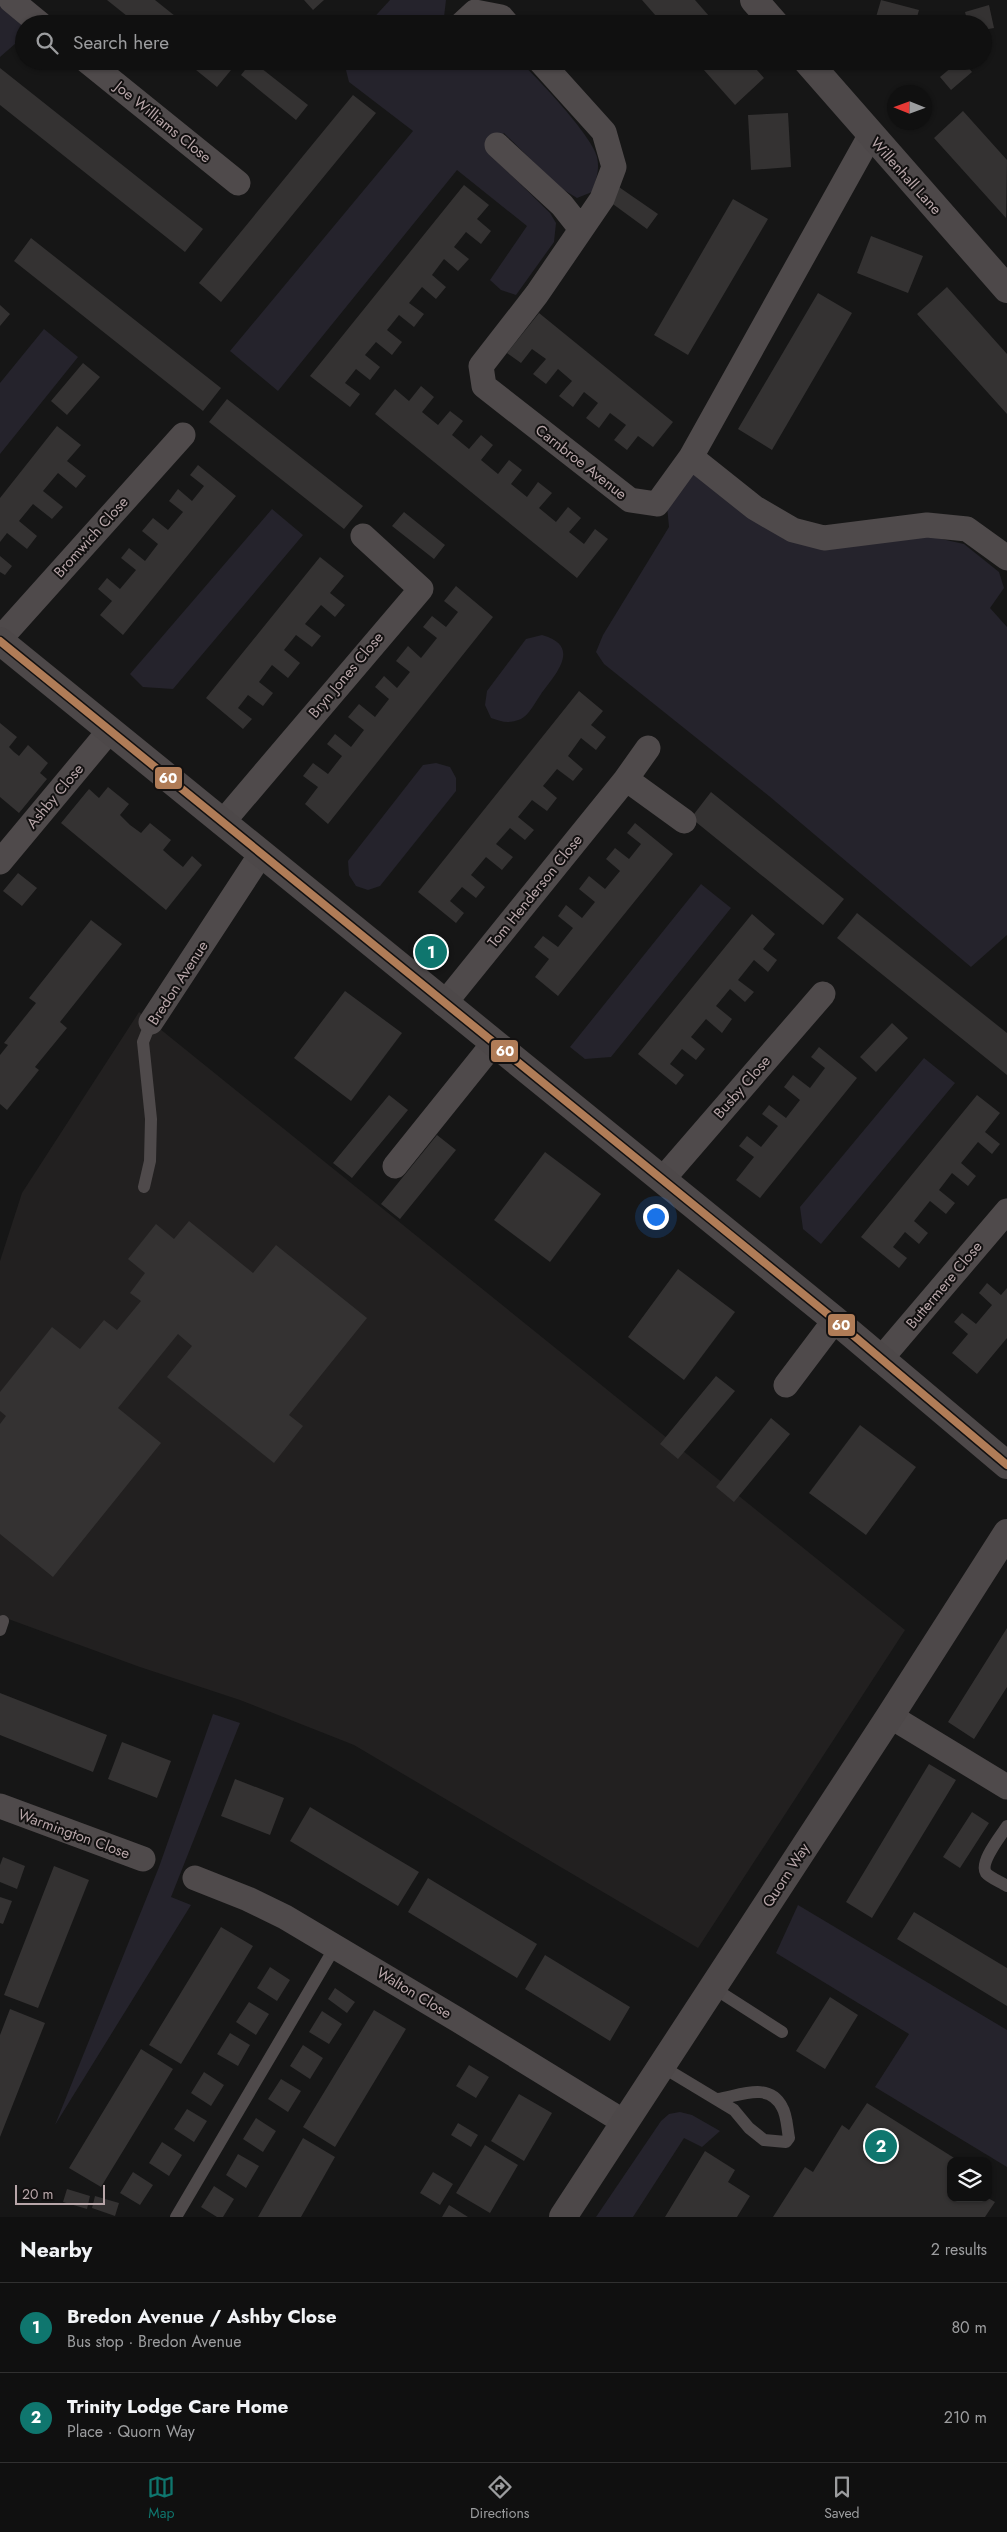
<!DOCTYPE html>
<meta charset="utf-8">
<style>
:root{--surface:#101010;--page:#1e1e1e;--text:#f1f3f6;--muted:#9c9d9f;--line:#303030;--accent:#0f766e}
body{margin:0;font-family:Jost,sans-serif;background:var(--page);color:var(--text)}
.controls{position:absolute;right:15px;bottom:15px;display:grid;overflow:hidden;border-radius:10px;box-shadow:0 1px 4px #0004}
.controls button{width:45px;height:45px;display:grid;place-items:center;padding:0;border:0;border-bottom:1px solid var(--line);background:var(--surface);color:var(--text);font:25px sans-serif}
.compass{position:absolute;left:887px;top:85px;width:45px;height:45px;border-radius:50%;background:var(--surface);box-shadow:0 1px 4px #0004;rotate:271deg}
.scale{position:absolute;left:15px;bottom:12px;width:90px;box-sizing:border-box;padding-left:5px;border:2px solid #b8a6a9;border-top:0;font-size:14px;line-height:18px;white-space:nowrap;color:#b8a6a9;-webkit-text-stroke:4px #121010;paint-order:stroke}
.you{position:absolute;left:655px;top:1216px;width:18px;height:18px;margin:-12px;border:4px solid #fff;border-radius:50%;background:#1a73e8;box-shadow:0 0 0 8px #1a73e833}
.badge{display:grid;place-items:center;width:32px;height:32px;border-radius:50%;background:var(--accent);color:#fff;font-size:16px;font-weight:700}
.pin{position:absolute;translate:-50% -50%;border:2px solid #fff;box-shadow:0 1px 5px #0006}
.list{margin:0;padding:0;list-style:none}
h2{display:flex;justify-content:space-between;align-items:center;height:65px;margin:0;padding:0 20px;font-size:21px}
h2 small{font-size:16px;font-weight:400;color:var(--muted)}
.list li{display:grid;grid-template-columns:32px 1fr auto;gap:15px;align-items:center;box-sizing:border-box;height:90px;padding:0 20px;border-top:1px solid var(--line)}
.list b{display:block;font-size:19px;white-space:nowrap}
.list p{margin:0;font-size:16px;white-space:nowrap;color:var(--muted)}
.list em{font-size:16px;font-style:normal;color:var(--muted)}
.icon{flex:none;width:28px;height:28px;fill:none;stroke:currentColor;stroke-width:2;stroke-linecap:round;stroke-linejoin:round}
.map{position:relative;flex:none;width:1007px;height:2217px;overflow:hidden}
.search{position:absolute;background:var(--surface);box-shadow:0 1px 4px #0004;left:15px;right:15px;top:15px;height:55px;display:flex;align-items:center;gap:12px;box-sizing:border-box;padding:0 18px;border-radius:28px;color:var(--muted);font-size:19px}
.sheet{height:245px;background:var(--surface)}
nav{display:flex;justify-content:space-around;align-items:center;box-sizing:border-box;height:70px;border-top:1px solid var(--line);background:var(--surface);font-size:14px;color:var(--muted)}
nav a{display:grid;justify-items:center;gap:2px}
nav .on{color:var(--accent)}
.map>svg:first-child{display:block}
</style>
<div class="map">
<svg width="1007" height="2217" viewBox="0 0 1007 2217">
<rect width="100%" height="100%" fill="#161616"/>
<!-- built -->
<path fill="#222020" d="M139 1012 905 1630 698 1948 354 1745 240 1700 140 1667 0 1616V1261L22 1193Z"/>
<!-- green -->
<path fill="#25232c" d="M390 0H446L444 17 439 24H368Z
M0 5 24 24V36L0 57Z
M347 61H519C536 76 593 137 597 157 600 170 596 180 592 192L577 198 559 187 504 133 488 152 550 213 556 223 554 242 516 295 501 290 490 280 527 226 457 170 278 391 230 351 413 131 349 82 345 66Z
M44 329 78 357 0 454V383Z
M691 470 784 539 928 536 964 544 999 572 1004 588 990 608 1007 627V935L971 967 769 796 604 664 596 652 603 635 669 527 667 506Z
M272 509 303 535 173 689 143 687 130 674Z
M542 635C582 646 556 674 541 694 536 701 529 715 521 719 509 724 502 722 491 718L485 705 487 691 526 639Z
M436 763 450 767 456 778V791L380 886 368 890 356 886 349 875 348 861 423 765Z
M701 884 731 908 611 1057 585 1059 570 1047Z
M924 1058 955 1083 821 1244 803 1229 800 1207Z
M213 1714 240 1723 171 1897 191 1905 55 2125 159 1867Z
M798 1905 1007 2030V2167L875 2087 909 2034 776 1953Z
M680 2112 692 2115 720 2131 702 2147 684 2138 633 2217H596L661 2121 669 2114Z"/>
<!-- building -->
<path fill="#343232" d="M107 0H155L185 24H137Z
M304 0H324L313 10Z
M642 0H695L716 24H663Z
M881 0 919 10 915 24H874Z
M989 5 994 28 983 30V24H968L965 12Z
M185 61H232L236 64 217 87Z
M252 61 308 105 296 120 241 75Z
M696 61H749L764 78 735 105Z
M959 61H963L972 72 951 90 940 77Z
M0 68 203 229 185 252 0 105Z
M353 95 376 113 221 302 199 283Z
M963 111 1007 160 1006 218 934 138Z
M788 113 791 167 751 170 748 115Z
M464 185 489 205 477 219 491 231 481 244 466 232 454 247 469 259 458 271 444 259 432 275 446 287 436 299 422 287 409 303 424 314 414 327 399 315 387 330 402 342 392 355 376 342 365 355 380 367 370 380 356 369 345 383 360 394 350 407 310 376Z
M616 185 658 214 647 229 606 199Z
M733 199 768 219 688 355 654 335Z
M871 236 923 256 908 293 857 273Z
M31 238 221 388 203 411 14 261Z
M947 287 1007 354V414L917 314Z
M818 293 852 313 772 450 738 429Z
M0 305 10 314 0 326Z
M539 313 673 422 653 447 638 436 627 450 614 440 626 425 610 413 599 428 586 418 598 403 584 392 573 407 559 396 572 381 558 369 546 384 533 374 546 359 532 349 521 363 507 353Z
M83 363 100 377 67 415 51 401Z
M421 386 434 397 422 412 438 425 450 411 463 421 452 435 469 449 481 435 493 445 481 460 498 474 509 460 522 470 511 484 527 497 538 482 552 493 539 508 556 522 568 507 581 518 569 532 584 544 595 529 608 539 577 578 375 414 395 389 409 401Z
M227 399 363 506 344 529 209 422Z
M57 426 81 445 67 461 86 476 76 488 58 473 43 491 63 507 52 519 33 504 19 521 37 536 27 549 7 533 0 542V498Z
M198 465 236 496 123 635 100 615 112 601 98 589 107 578 120 589 136 570 121 558 129 548 145 561 158 544 142 531 153 518 168 530 183 512 169 501 178 489 192 501 204 486 190 475Z
M404 512 445 545 434 559 392 526Z
M0 556 12 566 5 575 0 572Z
M320 557 344 576 330 593 345 605 335 617 321 605 305 624 321 636 312 647 296 635 284 650 300 663 288 678 272 665 259 682 273 693 263 706 248 695 238 708 252 719 243 729 206 698Z
M456 586 493 617 328 824 305 804 318 787 303 776 313 763 328 774 342 756 327 744 335 734 351 747 364 730 348 717 359 704 375 717 389 699 375 687 384 676 397 688 410 672 396 661 408 646 421 658 437 638 423 627 432 616 446 627 458 612 444 601Z
M579 691 603 711 591 725 606 737 596 750 581 738 568 756 583 769 573 781 557 769 543 786 557 798 547 811 532 800 518 817 534 830 525 840 510 828 496 844 513 857 502 870 486 857 471 875 485 887 476 898 462 887 450 901 464 913 456 923 418 892Z
M0 723 17 737 9 747 14 752 19 756 28 745 48 763 40 773 47 779 19 813 0 797Z
M108 787 129 804 120 815 130 825 141 833 150 823 171 840 163 850 172 858 183 867 192 856 202 865 166 910 61 823 89 789 99 798Z
M711 792 844 899 823 925 691 818Z
M635 823 673 854 558 996 535 977 549 959 534 947 543 936 558 947 573 928 558 916 566 905 582 918 595 902 579 889 589 876 605 889 620 871 606 859 615 848 629 859 641 844 627 833Z
M18 873 37 888 22 906 3 891Z
M857 913 1007 1033V1075L837 938Z
M752 914 775 934 763 949 777 960 768 972 754 960 738 980 754 992 745 1002 730 989 716 1006 732 1019 722 1033 706 1019 691 1037 705 1049 696 1060 682 1049 670 1064 684 1075 676 1085 638 1054Z
M91 920 122 944 60 1022 67 1028 35 1067 39 1070 7 1110 0 1104V1055L8 1045 4 1043 36 1003 29 998Z
M345 991 402 1033 351 1101 294 1058Z
M892 1023 908 1038 876 1072 860 1057Z
M819 1047 857 1078 760 1198 736 1180 754 1157 739 1146 747 1136 761 1147 778 1126 762 1114 769 1105 786 1118 800 1100 784 1087 793 1075 810 1088 825 1068 811 1057Z
M389 1095 408 1110 352 1178 333 1163Z
M977 1095 1000 1113 985 1132 1000 1144 992 1154 978 1142 961 1163 976 1176 968 1186 952 1173 939 1190 955 1203 946 1214 930 1201 914 1221 928 1233 919 1244 905 1232 893 1247 907 1258 899 1268 861 1237Z
M437 1135 456 1150 400 1219 381 1204Z
M545 1152 601 1194 550 1262 494 1220Z
M189 1221 253 1273 276 1245 367 1318 289 1415 303 1426 274 1463 167 1377 192 1346 178 1334 118 1408 161 1443 53 1577 0 1534V1424L6 1416 0 1411V1392L52 1327 80 1349 104 1320 117 1330 141 1301 130 1293 145 1273 128 1259 156 1224 174 1239Z
M678 1269 735 1312 684 1380 628 1337Z
M987 1283 1001 1295 1007 1288V1338L977 1374 952 1353 968 1334 954 1322 962 1313 976 1324 992 1305 979 1293Z
M716 1376 735 1391 678 1459 660 1444Z
M771 1418 790 1434 734 1502 716 1487Z
M860 1425 916 1467 866 1535 809 1493Z
M1007 1628V1687L974 1739 948 1722Z
M0 1693 107 1735 93 1772 0 1735Z
M122 1742 171 1761 157 1798 108 1779Z
M929 1764 956 1780 872 1918 846 1902Z
M235 1779 284 1798 270 1835 221 1816Z
M310 1807 419 1872 398 1906 290 1841Z
M972 1812 989 1823 960 1868 943 1857Z
M3 1857 25 1866 17 1889 0 1882V1865Z
M54 1866 89 1880 38 2008 4 1995Z
M428 1878 537 1944 517 1978 408 1912Z
M0 1897 12 1901 3 1924 0 1923Z
M914 1912 1007 1968V2006L897 1939Z
M221 1927 253 1946 181 2064 149 2045Z
M545 1955 630 2007 610 2041 525 1989Z
M270 1967 290 1980 277 2001 257 1988Z
M335 1988 355 2002 347 2013 328 1999Z
M830 1997 858 2015 825 2069 796 2051Z
M249 2002 269 2014 256 2035 236 2022Z
M10 2009 45 2023 0 2137V2035Z
M374 2010 406 2029 335 2147 303 2127Z
M322 2011 342 2024 329 2044 309 2032Z
M230 2033 250 2045 238 2066 217 2054Z
M303 2045 323 2058 310 2079 290 2066Z
M141 2049 173 2069 101 2187 69 2168Z
M469 2065 489 2077 476 2098 456 2086Z
M204 2072 224 2085 211 2106 191 2093Z
M281 2079 301 2091 288 2112 268 2099Z
M519 2094 552 2113 524 2161 491 2141Z
M867 2103 959 2161H951V2198H988L995 2202 985 2217H773L805 2167 813 2172 842 2125 849 2130Z
M187 2109 207 2121 194 2142 174 2129Z
M256 2118 276 2131 263 2152 243 2139Z
M458 2123 478 2135 471 2147 451 2135Z
M303 2138 335 2157 301 2217H258Z
M162 2142 182 2155 169 2176 149 2163Z
M485 2145 518 2165 490 2213 456 2193Z
M705 2151 735 2170 728 2182 750 2196 737 2217H665Z
M238 2154 259 2166 246 2188 226 2175Z
M133 2172 153 2185 140 2205 120 2193Z
M433 2172 453 2184 440 2205 420 2193Z
M214 2186 234 2199 223 2217H217L201 2207Z
M67 2189 90 2196 87 2209 63 2202Z
M95 2196 119 2203 115 2216 92 2208Z
M449 2205 468 2217H442Z"/>
<g fill="none" stroke-linecap="round" stroke-linejoin="round">
<!-- lane -->
<path stroke="#4f4a4b" stroke-width="12" d="M144 1187 150 1161 151 1119 143 1042 151 1022
M0 1630 3 1621
M1007 1826C1001 1836 979 1862 986 1873 990 1878 1001 1882 1007 1886
M712 1987 782 2032
M661 2066 734 2110 749 2128 764 2140 786 2142 789 2138C787 2128 787 2115 782 2107 769 2081 739 2096 718 2099
M176 2217 335 1947"/>
<!-- street -->
<path stroke="#4f4a4b" stroke-width="25" d="M11 0 40 24
M462 24 475 12 501 17 507 24
M87 61 238 183
M540 61 604 132 614 167 602 199 537 294 481 366 484 386 630 500 657 504 691 457 870 136
M497 145 562 205 581 229
M691 457 755 508 793 530 824 538 927 525 967 529 1007 558
M0 639 183 435
M626 779 648 748
M222 823 421 589 363 536
M0 862 110 730
M444 1004 626 779 684 821
M151 1022 261 854
M395 1166 493 1044
M662 1180 823 994
M880 1360 1007 1211
M786 1385 835 1320
M890 1716 1007 1787
M0 1806 143 1859
M195 1878 248 1899 285 1917 458 2020 624 2122"/>
<!-- secondary -->
<path stroke="#4d4849" stroke-width="28" d="M754 0 775 24
M807 61 1007 289
M0 641 835 1320 1007 1465
M563 2217 890 1716 1007 1533"/>
<defs>
<path id="bus-1" d="M0 641 835 1320 1007 1465"/>
</defs>
<!-- bus-1 casing -->
<use href="#bus-1" stroke="#121010" stroke-width="11"/>
<!-- bus-1 -->
<use href="#bus-1" stroke="#b07c57" stroke-width="8"/>
</g>
<g text-anchor="middle" stroke-width="4" stroke-linejoin="round" paint-order="stroke">
<!-- street labels -->
<g font-size="15" fill="#b8a6a9" stroke="#121010">
<text transform="translate(163 122) rotate(39)" y="5">Joe Williams Close</text>
<text transform="translate(906 176) rotate(48)" y="5">Willenhall Lane</text>
<text transform="translate(581 462) rotate(38)" y="5">Carnbroe Avenue</text>
<text transform="translate(91 537) rotate(-48)" y="5">Bromwich Close</text>
<text transform="translate(346 675) rotate(-50)" y="5">Bryn Jones Close</text>
<text transform="translate(55 796) rotate(-50)" y="5">Ashby Close</text>
<text transform="translate(535 891) rotate(-51)" y="5">Tom Henderson Close</text>
<text transform="translate(178 983) rotate(-57)" y="5">Bredon Avenue</text>
<text transform="translate(742 1087) rotate(-49)" y="5">Busby Close</text>
<text transform="translate(944 1285) rotate(-50)" y="5">Buttermere Close</text>
<text transform="translate(74 1834) rotate(20)" y="5">Warmington Close</text>
<text transform="translate(786 1875) rotate(-57)" y="5">Quorn Way</text>
<text transform="translate(414 1993) rotate(31)" y="5">Walton Close</text>
</g>
</g>
<g stroke="#121010" stroke-width="2">
<rect x="154" y="766" width="29" height="24" rx="5" fill="#b07c57"/>
<rect x="490" y="1039" width="29" height="24" rx="5" fill="#b07c57"/>
<rect x="827" y="1313" width="29" height="24" rx="5" fill="#b07c57"/>
</g>
<g font-size="14" text-anchor="middle" font-weight="bold" fill="#fff">
<text x="168" y="783">60</text>
<text x="505" y="1056">60</text>
<text x="841" y="1330">60</text>
</g>
</svg>
<div class="controls">
<button><svg class="icon" aria-label="layers" viewBox="0 0 24 24"><path d="M12 4l9 5-9 5-9-5zM3 14l9 5 9-5"/></svg></button>
</div>
<svg class="compass" viewBox="-18 -18 36 36"><path d="M0-13l5 13h-10z" fill="#e53935"/><path d="M0 13l5-13h-10z" fill="#9c9d9f"/></svg>
<div class="scale">20 m</div>
<div class="you"></div>
<div class="pin badge" style="left:431px;top:952px">1</div>
<div class="pin badge" style="left:881px;top:2146px">2</div>
<div class="search"><svg class="icon" aria-label="search" viewBox="0 0 24 24"><circle cx="10" cy="10" r="6"/><path d="M15 15l6 6"/></svg>Search here</div>
</div>
<section class="sheet">
<h2>Nearby<small>2 results</small></h2>
<ul class="list">
<li><span class="badge">1</span><div><b>Bredon Avenue / Ashby Close</b><p>Bus stop · Bredon Avenue</p></div><em>80 m</em></li>
<li><span class="badge">2</span><div><b>Trinity Lodge Care Home</b><p>Place · Quorn Way</p></div><em>210 m</em></li>
</ul>
</section>
<nav>
<a class="on"><svg class="icon" aria-label="map" viewBox="0 0 24 24"><path d="M3 6l6-2 6 2 6-2v14l-6 2-6-2-6 2zM9 4v14M15 6v14"/></svg>Map</a>
<a><svg class="icon" aria-label="directions" viewBox="0 0 24 24"><path d="M12 3l9 9-9 9-9-9zM9 14v-3h6M13 9l2 2-2 2"/></svg>Directions</a>
<a><svg class="icon" aria-label="saved" viewBox="0 0 24 24"><path d="M7 4h10v16l-5-4-5 4z"/></svg>Saved</a>
</nav>
